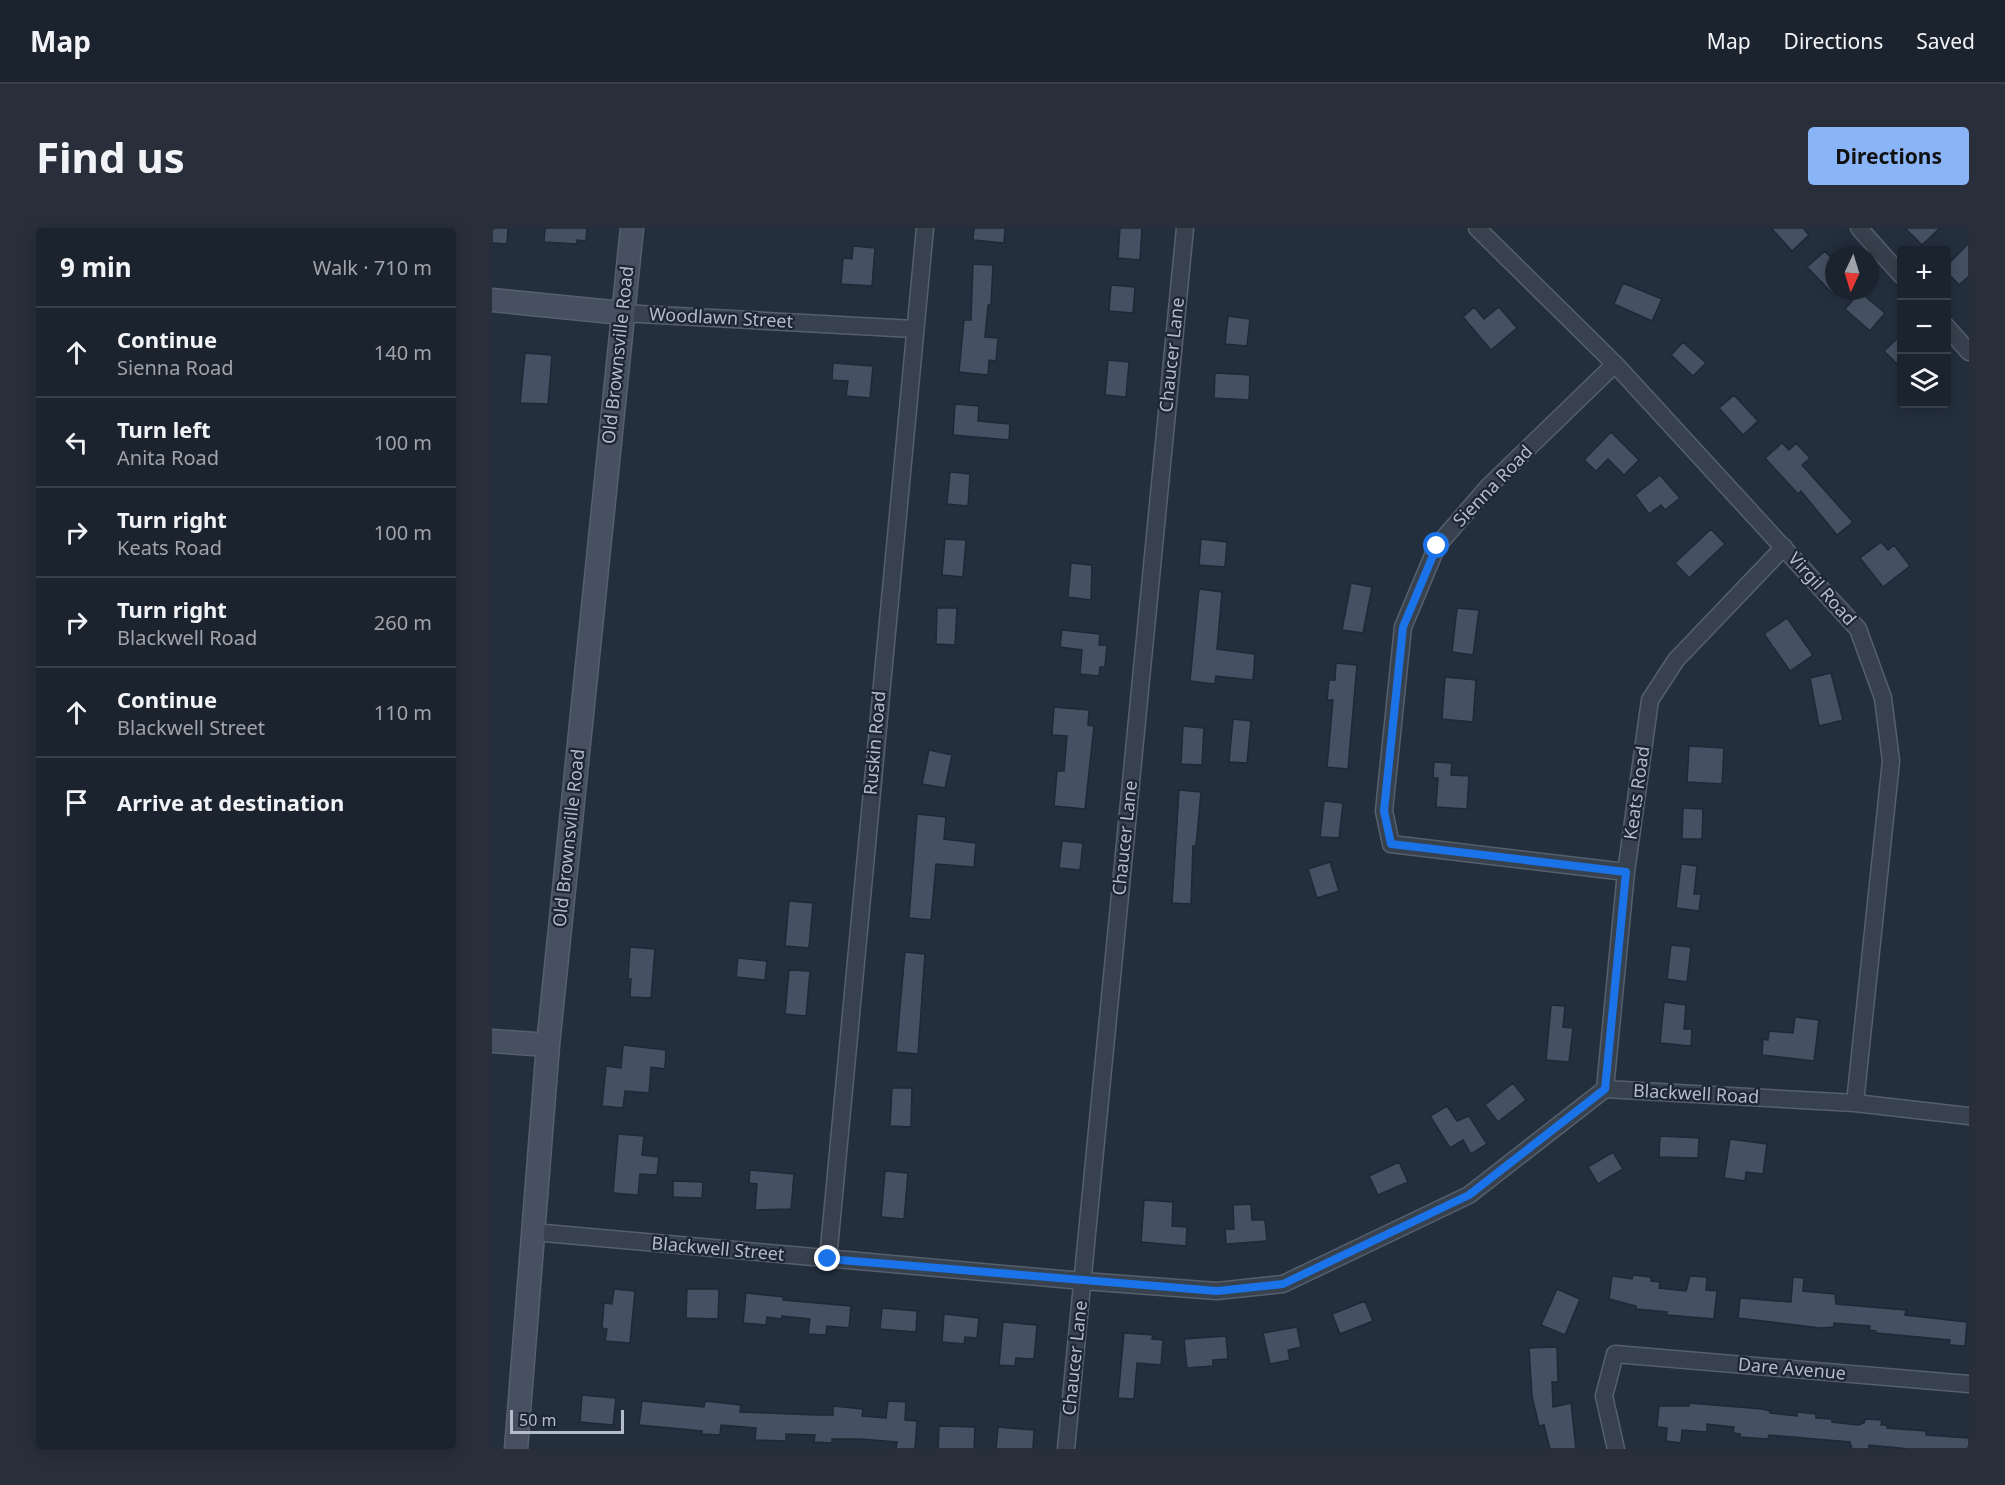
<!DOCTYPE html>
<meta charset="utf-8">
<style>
:root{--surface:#1b232e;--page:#282f3a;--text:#f1f3f6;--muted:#a0a4aa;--line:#39404a;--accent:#8ab4f8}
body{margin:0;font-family:"Noto Sans",sans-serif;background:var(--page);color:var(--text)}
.controls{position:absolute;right:18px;top:18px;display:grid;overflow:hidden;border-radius:6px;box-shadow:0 3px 15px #0003}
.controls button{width:54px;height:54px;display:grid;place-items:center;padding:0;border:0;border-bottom:2px solid var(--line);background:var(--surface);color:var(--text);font:30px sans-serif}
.compass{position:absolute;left:1333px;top:18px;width:54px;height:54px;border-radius:50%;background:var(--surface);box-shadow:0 3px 15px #0003;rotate:184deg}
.scale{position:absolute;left:18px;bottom:15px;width:114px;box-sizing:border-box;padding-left:6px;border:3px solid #b4bcc9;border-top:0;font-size:16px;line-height:21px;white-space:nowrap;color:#b4bcc9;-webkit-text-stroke:4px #1d2633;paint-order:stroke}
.stop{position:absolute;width:18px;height:18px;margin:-14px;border:4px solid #1a73e8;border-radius:50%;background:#fff}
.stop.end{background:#1a73e8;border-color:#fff;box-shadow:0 2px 6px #0008}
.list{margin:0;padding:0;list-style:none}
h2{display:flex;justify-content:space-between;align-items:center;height:78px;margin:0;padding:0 24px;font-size:26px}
h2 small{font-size:20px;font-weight:400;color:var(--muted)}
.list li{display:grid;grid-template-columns:39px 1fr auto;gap:18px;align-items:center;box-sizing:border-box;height:90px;padding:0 24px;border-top:2px solid var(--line)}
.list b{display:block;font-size:22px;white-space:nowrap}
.list p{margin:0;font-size:20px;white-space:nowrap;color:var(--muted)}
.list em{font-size:20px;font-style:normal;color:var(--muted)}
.icon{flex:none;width:33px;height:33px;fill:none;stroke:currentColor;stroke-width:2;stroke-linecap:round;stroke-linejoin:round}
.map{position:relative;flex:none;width:1477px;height:1221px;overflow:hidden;border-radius:6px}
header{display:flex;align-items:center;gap:36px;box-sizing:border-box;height:84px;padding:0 30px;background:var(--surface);border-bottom:2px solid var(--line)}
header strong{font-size:28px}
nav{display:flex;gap:33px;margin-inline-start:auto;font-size:21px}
.intro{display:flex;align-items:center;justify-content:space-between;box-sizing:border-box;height:144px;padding:0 36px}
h1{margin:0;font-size:42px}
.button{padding:15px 27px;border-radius:6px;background:var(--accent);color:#111;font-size:21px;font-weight:700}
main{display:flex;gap:36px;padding:0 36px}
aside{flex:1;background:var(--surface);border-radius:6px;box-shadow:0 3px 15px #0003}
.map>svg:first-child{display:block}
</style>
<header>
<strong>Map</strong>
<nav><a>Map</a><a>Directions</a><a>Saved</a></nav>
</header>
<div class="intro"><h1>Find us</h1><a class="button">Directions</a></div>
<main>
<aside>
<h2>9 min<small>Walk · 710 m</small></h2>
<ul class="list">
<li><svg class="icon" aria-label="ahead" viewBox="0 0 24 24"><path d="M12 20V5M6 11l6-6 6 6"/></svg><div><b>Continue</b><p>Sienna Road</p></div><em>140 m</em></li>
<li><svg class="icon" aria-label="left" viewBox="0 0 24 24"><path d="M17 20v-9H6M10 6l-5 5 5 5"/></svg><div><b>Turn left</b><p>Anita Road</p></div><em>100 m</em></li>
<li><svg class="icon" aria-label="right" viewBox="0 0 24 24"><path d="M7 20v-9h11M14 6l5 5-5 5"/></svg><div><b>Turn right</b><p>Keats Road</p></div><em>100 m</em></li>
<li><svg class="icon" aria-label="right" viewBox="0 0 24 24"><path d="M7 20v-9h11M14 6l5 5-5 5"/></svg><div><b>Turn right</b><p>Blackwell Road</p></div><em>260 m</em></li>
<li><svg class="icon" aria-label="ahead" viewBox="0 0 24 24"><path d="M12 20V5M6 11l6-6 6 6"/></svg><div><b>Continue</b><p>Blackwell Street</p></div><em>110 m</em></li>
<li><svg class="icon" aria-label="arrive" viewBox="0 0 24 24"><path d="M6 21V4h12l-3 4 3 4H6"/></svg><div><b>Arrive at destination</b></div></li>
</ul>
</aside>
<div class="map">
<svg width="1477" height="1221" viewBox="0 0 1477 1221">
<rect width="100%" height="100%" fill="#242f3e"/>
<!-- building -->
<path fill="#455162" stroke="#1f2835" stroke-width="1.5" d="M0 0H16L15 16 0 15Z
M53 0H95L94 13 85 12V16L52 14Z
M482 0H513L512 15 481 12Z
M628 0H650L648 32 626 30Z
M1279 0H1311L1317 7 1300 23Z
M1413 0H1448L1430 17Z
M1477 15V48L1467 57 1455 44V37Z
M361 18 383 20 380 58 349 56 351 30 360 31Z
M1333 23 1342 33V67L1315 39Z
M481 36 501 37 499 77H496L493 109 506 110 504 133 497 132 496 147 467 144 472 92H479Z
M1131 55 1170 71 1160 93 1122 76Z
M619 57 643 59 641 85 617 83Z
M1368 64 1393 85 1378 103 1353 81Z
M982 79 992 91 1007 79 1025 100 999 122 971 89Z
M736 88 758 91 755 118 733 116Z
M1410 106V141L1392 123Z
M1191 114 1214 135 1201 148 1179 127Z
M33 125 60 127 56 176 28 175Z
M616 132 637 134 634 169 613 167Z
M341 135 381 138 378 170 354 168 356 153 340 152Z
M723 145 758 147 757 172 722 170Z
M1242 167 1266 193 1251 207 1227 180Z
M463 176 487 178 486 193 518 196 517 212 461 207Z
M1119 204 1147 232 1132 247 1116 231 1104 243 1092 232Z
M1290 215 1297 222 1304 215 1318 230 1310 237 1361 294 1345 307 1309 263 1306 266 1273 230Z
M458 244 478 246 476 278 455 276Z
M1168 247 1188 270 1173 282 1169 277 1157 286 1143 267Z
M1219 301 1233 316 1197 350 1183 335Z
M453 311 474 312 471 349 450 347Z
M709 311 735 314 733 339 707 337Z
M1389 314 1396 322 1402 317 1418 338 1391 359 1368 330Z
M579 335 600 337 599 372 576 369Z
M859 355 880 359 871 405 850 402Z
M707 361 730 364 725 421 763 426 761 452 724 448 723 456 698 453Z
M445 380H465L463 417 444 416Z
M965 380 987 382 981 427 960 424Z
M1295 390 1321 427 1298 443 1272 406Z
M570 402 608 406 607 417H615L613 439H608L607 448 588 446 590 422 568 419Z
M844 435 865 437 856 541 835 539 841 472H835L837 452H843Z
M1339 445 1351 492 1327 498 1318 450Z
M953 449 984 452 981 494 950 491Z
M562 479 597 482 596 497 602 498 593 581 562 578 565 543H572L575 508 560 507Z
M741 491 759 493 755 535 737 534Z
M691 498 712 500 710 537 689 536Z
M1197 518 1232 520 1230 556 1195 554Z
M437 522 460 527 453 560 430 556Z
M942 534 960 535 959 547 977 548 975 581 944 579 946 550H941Z
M687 562 709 564 704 618H701L699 676 680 675Z
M832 573 851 575 847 610 828 609Z
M1191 580 1211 581 1210 611H1190Z
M425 586 454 589 452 611 484 615 482 639 444 636 439 692 417 690Z
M570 613 591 615 588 642 567 640Z
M838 634 847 663 825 670 816 641Z
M1189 636 1205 638 1202 666H1209L1207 683 1184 680Z
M297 673 321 675 317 720 293 718Z
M1179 717 1199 719 1195 754 1175 751Z
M138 719 163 721 159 770 138 769 139 751H136Z
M413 724 433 726 426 826 404 824Z
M246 730 275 733 273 752 244 749Z
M297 742 318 743 314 788 293 786Z
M1172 774 1194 777 1192 801H1200L1199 818 1168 815Z
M1059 777 1073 778 1071 799 1081 800 1077 834 1054 832Z
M1303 789 1327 792 1322 833 1270 827 1271 811 1276 812 1277 803 1301 805Z
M131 817 174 822 173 841 159 839 157 865 133 863 131 880 110 878 114 838 129 840Z
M1021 855 1034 872 1006 894 993 877Z
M400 860H420L419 899 398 898Z
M955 878 965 893 977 888 995 916 979 926 971 912 958 920 938 888Z
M126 906 152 908 150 927 167 929 165 947 148 946 146 967 121 965Z
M1168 908 1207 910 1206 930 1167 929Z
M1238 911 1275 916 1271 946 1254 944 1253 953 1232 950Z
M1121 924 1131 941 1106 956 1096 939Z
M907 934 916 954 886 967 877 948Z
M258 942 302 946 299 981 263 982 265 956 257 955Z
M393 943 416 945 412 991 389 989Z
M181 953 211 954 210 970 181 969Z
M652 972 681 974 680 998 695 999 694 1018 649 1014Z
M759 976 760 992H773L775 1013 734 1016 733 1001H742L741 977Z
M1141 1047 1159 1049V1053L1168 1054 1167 1060 1194 1063 1198 1048 1215 1049 1214 1062 1225 1063 1222 1091 1175 1087V1084L1144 1081V1078L1117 1071 1120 1048 1140 1051Z
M1301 1049 1312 1050 1311 1063 1343 1066 1344 1076 1414 1082 1413 1087 1475 1094 1473 1118 1457 1117 1458 1112 1384 1105V1103L1377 1102 1378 1098 1342 1095V1099L1328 1100 1246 1090 1248 1070 1299 1074Z
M122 1061 143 1063 138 1115 113 1113 115 1101 110 1100 112 1075 120 1076Z
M195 1061H227L226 1091 194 1090Z
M1065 1061 1088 1071 1073 1107 1049 1097Z
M254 1065 292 1069 291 1072 359 1078 357 1100 335 1098 334 1107 316 1106 318 1091 290 1088 289 1091 275 1089 274 1097 251 1095Z
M873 1073 881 1093 848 1106 840 1086Z
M390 1080 425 1083 424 1104 388 1101Z
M452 1086 487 1090 485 1110 473 1109 472 1116 450 1114Z
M511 1094 545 1097 542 1131 524 1130 523 1138 507 1137Z
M805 1099 809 1119 796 1122 798 1132 778 1136 771 1105Z
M632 1105 661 1107 660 1111 671 1112 669 1137 645 1135 642 1171 626 1170Z
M734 1108 736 1131 721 1132V1138L695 1140 692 1111Z
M1065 1119 1066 1154H1060L1061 1179 1079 1175 1084 1221H1058L1052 1197 1047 1198 1040 1168 1037 1120Z
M90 1167 124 1170 121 1197 88 1194Z
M150 1173 212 1179 213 1173 249 1177 248 1184 324 1187H341V1178L371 1181 370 1188 394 1190 396 1173 414 1174 413 1192 425 1193 423 1221H404L405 1214 368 1211H340V1215L322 1214 323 1207 294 1206V1213L263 1212 264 1200 229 1197 228 1207 210 1206V1203L147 1197Z
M1197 1175 1271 1181 1278 1183V1185L1305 1188V1184L1324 1186V1190L1340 1191V1194L1366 1197 1372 1195 1373 1191 1390 1192 1389 1197H1395V1200L1434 1203V1207L1477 1210V1221H1417L1377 1217V1221H1360L1358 1214 1277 1207 1276 1211 1248 1209V1206L1241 1205 1242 1199 1215 1196V1204L1190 1202 1189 1215 1174 1213 1175 1200 1165 1199 1167 1178H1197Z
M447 1198 483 1199 482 1221H446Z
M506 1199 542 1202 541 1221H504Z"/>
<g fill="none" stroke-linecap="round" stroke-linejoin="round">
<defs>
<path id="street" d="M985 0 1123 136 1366 401 1391 470 1399 533 1363 875
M1367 0 1410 48
M130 85 422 101
M1454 98 1477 124
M1123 136 996 259 945 318 911 399 892 583 899 616 1134 644
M1113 861 1134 644 1158 472 1184 432 1292 319
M41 1004 591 1053 725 1063 791 1056 977 967 1113 861 1363 875 1477 888
M336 1031 433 0
M574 1221 693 0
M1124 1221 1112 1168 1123 1126 1477 1156"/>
<path id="secondary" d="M0 72 130 85
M0 813 56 817
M24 1221 56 817 140 0"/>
</defs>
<!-- street casing -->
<use href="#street" stroke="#565f6c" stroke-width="19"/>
<!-- secondary casing -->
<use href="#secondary" stroke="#565f6c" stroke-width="25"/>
<!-- street -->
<use href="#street" stroke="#38414e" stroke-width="16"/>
<!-- secondary -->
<use href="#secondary" stroke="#465061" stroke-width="22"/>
</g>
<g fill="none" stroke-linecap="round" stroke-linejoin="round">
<!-- route -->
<path stroke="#1a73e8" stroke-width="8" d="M336 1031 725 1063 791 1056 977 967 1113 861 1134 644 899 616 892 583 911 399 945 318"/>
</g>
<g text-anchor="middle" stroke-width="4.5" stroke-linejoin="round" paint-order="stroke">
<!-- street labels -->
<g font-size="18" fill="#b4bcc9" stroke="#1d2633">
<text transform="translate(229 90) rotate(3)" y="6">Woodlawn Street</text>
<text transform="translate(126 127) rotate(-84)" y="6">Old Brownsville Road</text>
<text transform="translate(680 127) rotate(-84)" y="6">Chaucer Lane</text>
<text transform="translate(1001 258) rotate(-46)" y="6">Sienna Road</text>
<text transform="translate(1330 361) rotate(48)" y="6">Virgil Road</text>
<text transform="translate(383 515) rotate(-85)" y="6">Ruskin Road</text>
<text transform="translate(1145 565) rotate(-82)" y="6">Keats Road</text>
<text transform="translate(77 610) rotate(-84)" y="6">Old Brownsville Road</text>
<text transform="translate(633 610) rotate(-84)" y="6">Chaucer Lane</text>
<text transform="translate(1204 866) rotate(3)" y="6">Blackwell Road</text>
<text transform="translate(226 1021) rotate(5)" y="6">Blackwell Street</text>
<text transform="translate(583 1130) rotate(-84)" y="6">Chaucer Lane</text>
<text transform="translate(1300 1141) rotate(5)" y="6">Dare Avenue</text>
</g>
</g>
</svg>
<div class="controls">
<button>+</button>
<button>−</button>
<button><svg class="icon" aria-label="layers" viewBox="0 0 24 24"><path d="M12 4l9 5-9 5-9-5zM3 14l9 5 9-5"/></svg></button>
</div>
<svg class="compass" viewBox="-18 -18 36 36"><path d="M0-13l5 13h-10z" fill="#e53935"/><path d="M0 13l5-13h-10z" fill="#a0a4aa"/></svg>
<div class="scale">50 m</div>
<div class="stop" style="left:945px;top:318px"></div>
<div class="stop end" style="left:336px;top:1031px"></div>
</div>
</main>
